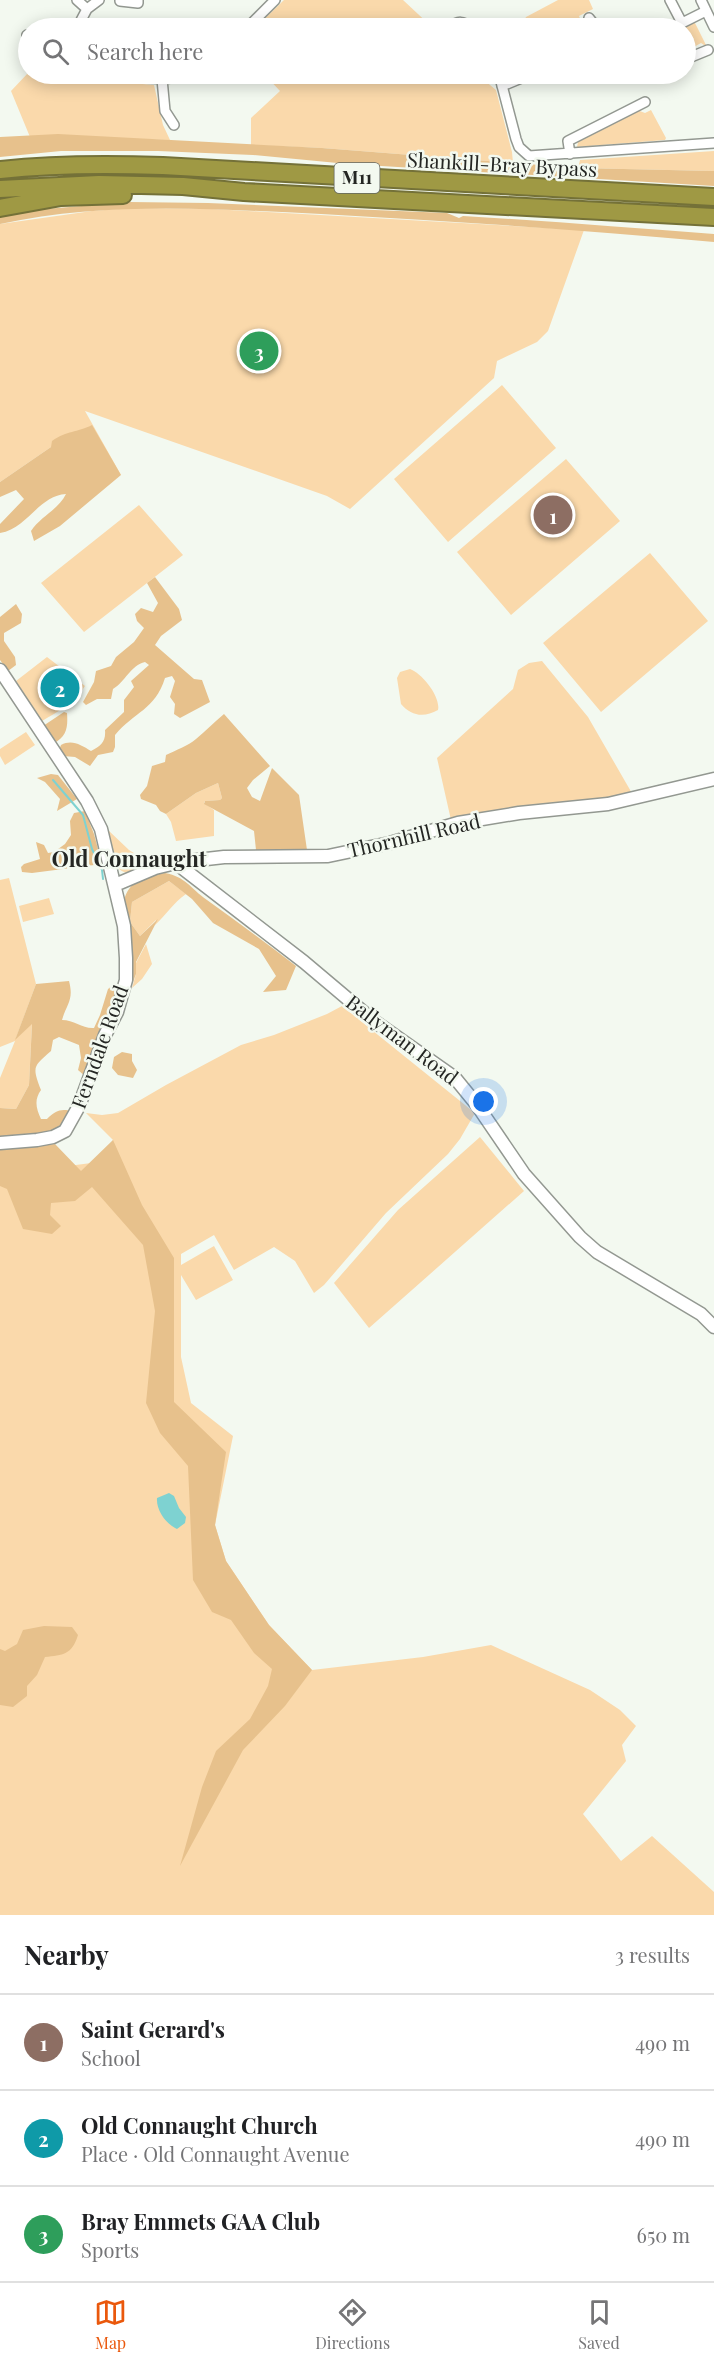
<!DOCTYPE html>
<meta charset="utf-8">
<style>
:root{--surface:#fff;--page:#f6f6f6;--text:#202124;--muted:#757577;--line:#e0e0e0;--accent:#ea580c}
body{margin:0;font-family:"Playfair Display",serif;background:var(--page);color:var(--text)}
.you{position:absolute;left:484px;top:1102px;width:21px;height:21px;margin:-15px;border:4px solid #fff;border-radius:50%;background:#1a73e8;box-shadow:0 0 0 9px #1a73e833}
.badge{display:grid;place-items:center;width:39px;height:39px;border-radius:50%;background:var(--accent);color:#fff;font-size:20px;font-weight:700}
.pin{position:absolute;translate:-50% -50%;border:3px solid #fff;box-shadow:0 2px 6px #0006}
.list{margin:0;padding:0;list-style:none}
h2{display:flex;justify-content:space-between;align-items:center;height:78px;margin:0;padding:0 24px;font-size:26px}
h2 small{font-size:20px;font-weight:400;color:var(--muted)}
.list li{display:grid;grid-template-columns:39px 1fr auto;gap:18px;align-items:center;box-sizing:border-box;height:96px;padding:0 24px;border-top:2px solid var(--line)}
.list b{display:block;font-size:22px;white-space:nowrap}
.list p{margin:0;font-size:20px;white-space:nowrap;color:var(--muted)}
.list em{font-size:20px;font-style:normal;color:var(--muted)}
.icon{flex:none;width:33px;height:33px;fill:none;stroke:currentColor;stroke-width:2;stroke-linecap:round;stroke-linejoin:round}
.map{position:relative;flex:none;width:714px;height:1915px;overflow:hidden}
.search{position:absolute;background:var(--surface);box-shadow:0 3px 15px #0003;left:18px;right:18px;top:18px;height:66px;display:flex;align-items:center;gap:15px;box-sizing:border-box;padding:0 21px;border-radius:33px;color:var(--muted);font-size:22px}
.sheet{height:366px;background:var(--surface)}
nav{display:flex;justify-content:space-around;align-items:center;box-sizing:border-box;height:84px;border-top:2px solid var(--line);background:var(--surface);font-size:16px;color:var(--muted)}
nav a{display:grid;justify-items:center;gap:3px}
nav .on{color:var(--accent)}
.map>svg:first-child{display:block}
</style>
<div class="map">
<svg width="714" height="1915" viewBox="0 0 714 1915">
<rect width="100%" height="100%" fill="#f3f9f0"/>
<!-- green -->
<path fill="#fad9ab" d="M284 0H403L433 28H255Z
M558 0H589L593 9 579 16 583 26H590L593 28H520L526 17Z
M694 21 707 47 701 43 692 48 694 53 689 54 686 52V48L688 46 686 40V28H680Z
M28 73 64 74 87 79 154 85 163 125 170 140 30 137 11 91Z
M264 74H477L496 90 512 152 513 163 322 148 251 145V118L280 91Z
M637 110 645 113 651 110 666 138 665 140 577 147 578 142 585 136Z
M714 151V171L578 168 580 160Z
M131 208 212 209 584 230 548 331 537 342 497 361 494 378 350 509 327 496 85 411 121 475 51 447 0 482V224L92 211Z
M502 385 556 448 448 542 394 479Z
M566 459 620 521 511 615 457 552Z
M139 505 183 555 84 632 41 583Z
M650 553 708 621 601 712 543 643Z
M47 657 85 686C74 703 59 711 42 721L16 681Z
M542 661 588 717 633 795 482 813 451 820 437 758 513 689 518 670 529 663Z
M410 669C422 673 441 697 438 710 424 718 411 716 401 704L397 678 400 672Z
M26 732 35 745 5 765 0 756V749Z
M218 783 222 798 220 800 205 801 204 803 214 810V836L176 841 171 822 166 814 196 793Z
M108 830 129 850 150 863C116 888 113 860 107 832Z
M9 878 36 984 16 1038 32 1023 29 1085 16 1109 0 1108V1078L15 1041 0 1047V880Z
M169 881 186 894C173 903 166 915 155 925L156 920 140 936 130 922 132 902Z
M49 898 54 914 23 922 19 906Z
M146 944 152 964 142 979 132 988 136 974V963Z
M342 1006 475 1113 460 1139 448 1154 386 1213 324 1285 314 1293 295 1261 274 1247 234 1270 214 1235 181 1254V1265L214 1246 233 1280 196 1300 181 1275V1357L191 1403 233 1436 215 1525 226 1561 269 1625 312 1670 423 1657 491 1645 590 1690 620 1710 636 1726 622 1745 626 1761 583 1814 621 1861 652 1836 714 1892V1915H0V1180L37 1170 99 1162 113 1140 86 1113 102 1115 118 1113 166 1085 241 1045 274 1035 327 1014Z
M480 1137 524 1191 369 1328 334 1283 398 1210Z"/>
<!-- forest -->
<path fill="#e7c18c" d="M58 134 322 148 578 168 714 171V186L348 164 253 155 158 151H61L0 157V137Z
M130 202 208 203 447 213 459 218 463 216C547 221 630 228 714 234V242C583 230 452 221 321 214 214 209 106 201 0 224V215L33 210Z
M92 425 121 475 60 526 34 541 31 531C41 516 58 510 66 494 38 496 27 529 0 533V524L24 499 16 490 0 497V482L51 447 52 441C68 430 76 433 92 425Z
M155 577 179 609 182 620 161 636 155 645 194 679 202 680 210 702 180 718 174 714 175 704 170 697 175 681 172 676 165 678C155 710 134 712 115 735V747L113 752 98 755 90 766 75 757 63 756 59 750 61 745C72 739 81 745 91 751 101 746 106 742 105 730L124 712V700L134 687 131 681 149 665 145 662C131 665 125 682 113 689L111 699H97L86 705 83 702 94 682 96 671 111 666 116 657 134 642 144 628 137 621 135 614 141 608 153 612 158 603 147 583Z
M16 604 22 614 21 623 4 633V641L15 657 16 665 8 671 0 660V617Z
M64 712 67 713C68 727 67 736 54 743L43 726Z
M224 714 270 766 253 780 247 788 252 797 260 801 272 768 299 795 307 850H256L254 831 204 804 205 801 220 800 222 798 218 783 196 793 166 814 160 811 156 805 141 799 140 795 147 786 152 766 165 762 166 755C176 750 188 746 196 739 206 731 214 722 224 714Z
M51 774 58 775 77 799 57 811 60 799 45 782 37 778Z
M85 811 94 834 102 864 32 873 22 872 21 867 24 864 40 859 36 842 44 845 48 853 54 852 65 844 71 835 70 821 74 813Z
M165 873C186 877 190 888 207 900 237 922 267 943 296 966L286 990 263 992 276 976 259 949 213 923 192 899 169 881 132 902 130 922 140 936 158 919 136 962V974L133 982 130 976 124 901C128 880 147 876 165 873Z
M69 981C74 1000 67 1003 62 1020 74 1020 83 1029 94 1028L100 1015 108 989 112 986 119 989 99 1037 86 1077 78 1070 81 1058 79 1045 59 1037 53 1040 51 1051C33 1067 32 1066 41 1090 34 1100 36 1108 41 1119H47C56 1110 62 1108 74 1112L67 1121 53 1133 0 1140V1108L16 1109 29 1085 32 1024 15 1040 36 984Z
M122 1052 132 1054V1061L137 1070 133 1078 118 1075 112 1068 114 1057Z
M113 1140 142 1205 174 1258V1402L226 1452 215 1525 226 1561 269 1625 312 1670 285 1706 243 1750 180 1866 202 1787 216 1751 250 1719 268 1686 272 1669 254 1653 231 1620 212 1612 193 1580 188 1466 160 1433 146 1403 155 1311 143 1245 92 1187 75 1201 51 1203 50 1215 61 1226 52 1234 23 1229 7 1189 0 1186V1148L55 1144 81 1171Z
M44 1626 72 1627 78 1635C72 1655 63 1655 45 1657L37 1675 27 1686V1696L13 1707 0 1705V1649L5 1651 17 1644 23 1630Z"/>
<!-- water -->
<path fill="#7ed2d1" d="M169 1493 174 1496 179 1508 186 1517 185 1523 177 1529C166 1524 156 1510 157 1498Z"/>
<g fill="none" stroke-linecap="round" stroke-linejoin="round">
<!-- stream -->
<path stroke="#7ed2d1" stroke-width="2" d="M53 780 83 815 92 849 102 870 103 879"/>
<defs>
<path id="minor" d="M77 0 87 9
M670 0 682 23
M701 0 714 27
M120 1 138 3V0
M589 18 597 28
M77 28 87 9 99 0
M247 28 275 0
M450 28C458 20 463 21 472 28
M672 28 706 11
M27 35 28 37
M686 59 708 50
M109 74C136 76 164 83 190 74
M499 74 516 139 519 147 529 156 714 143
M162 79 165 111 174 125
M502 86 531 74
M570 154 568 141 645 102"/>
<path id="tertiary" d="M0 670 87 801 101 829 124 926 126 958V980L117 1012 105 1035 79 1106 65 1131 53 1137 37 1140 0 1143
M180 862 181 867 304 962 374 1021 455 1078 477 1105 524 1174 580 1237 597 1252 701 1314 714 1327
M115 885 155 868 180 862 224 857 328 856 390 843 458 823 519 813 608 804 714 779"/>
<path id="motorway" d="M0 170C54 164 108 164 163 166L714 197
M0 189 99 184 183 186 244 192 714 217
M0 208 61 197 123 195"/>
</defs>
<!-- minor casing -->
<use href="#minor" stroke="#939891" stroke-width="12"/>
<!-- tertiary casing -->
<use href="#tertiary" stroke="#939891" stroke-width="15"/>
<!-- motorway casing -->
<use href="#motorway" stroke="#747138" stroke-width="20"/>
<!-- minor -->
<use href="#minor" stroke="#fff" stroke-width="9"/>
<!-- tertiary -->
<use href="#tertiary" stroke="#fff" stroke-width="12"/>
<!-- motorway -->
<use href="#motorway" stroke="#9f9944" stroke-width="16"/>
</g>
<g text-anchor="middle" stroke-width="5" stroke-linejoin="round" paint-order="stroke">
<!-- shield labels -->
<rect fill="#f3f9f0" stroke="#626560" stroke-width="1.5" x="334.5" y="163" width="45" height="30" rx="4.5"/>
<g font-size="18" font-weight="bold" fill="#242623">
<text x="357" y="184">M11</text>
</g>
<!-- street labels -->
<g font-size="20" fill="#242623" stroke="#f3f9f0">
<text transform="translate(502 165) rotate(3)" y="7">Shankill-Bray Bypass</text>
<text transform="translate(414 836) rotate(-13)" y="7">Thornhill Road</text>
<text transform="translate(402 1040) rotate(37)" y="7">Ballyman Road</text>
<text transform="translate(100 1047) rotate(-70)" y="7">Ferndale Road</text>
</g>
<!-- quarter labels -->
<g font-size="22" font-weight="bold" fill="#242623" stroke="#f3f9f0">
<text x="129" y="867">Old Connaught</text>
</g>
</g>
</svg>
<div class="you"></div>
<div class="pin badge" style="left:553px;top:515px;background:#8d6e63">1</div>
<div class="pin badge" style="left:60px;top:688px;background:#0f9aa8">2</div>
<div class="pin badge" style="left:259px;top:351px;background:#2e9e5b">3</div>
<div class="search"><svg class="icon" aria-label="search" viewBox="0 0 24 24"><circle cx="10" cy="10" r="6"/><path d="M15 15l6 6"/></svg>Search here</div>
</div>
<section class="sheet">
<h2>Nearby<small>3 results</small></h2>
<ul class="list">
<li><span class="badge" style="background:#8d6e63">1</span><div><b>Saint Gerard's</b><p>School</p></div><em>490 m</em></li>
<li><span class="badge" style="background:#0f9aa8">2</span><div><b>Old Connaught Church</b><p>Place · Old Connaught Avenue</p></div><em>490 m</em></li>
<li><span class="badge" style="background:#2e9e5b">3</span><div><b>Bray Emmets GAA Club</b><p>Sports</p></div><em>650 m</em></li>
</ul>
</section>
<nav>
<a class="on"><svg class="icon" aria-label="map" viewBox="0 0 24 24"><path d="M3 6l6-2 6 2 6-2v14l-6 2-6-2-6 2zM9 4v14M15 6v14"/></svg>Map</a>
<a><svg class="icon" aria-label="directions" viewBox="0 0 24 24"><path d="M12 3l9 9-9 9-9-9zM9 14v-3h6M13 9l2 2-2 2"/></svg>Directions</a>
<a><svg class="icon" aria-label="saved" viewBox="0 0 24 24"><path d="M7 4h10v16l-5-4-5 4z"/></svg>Saved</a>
</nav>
